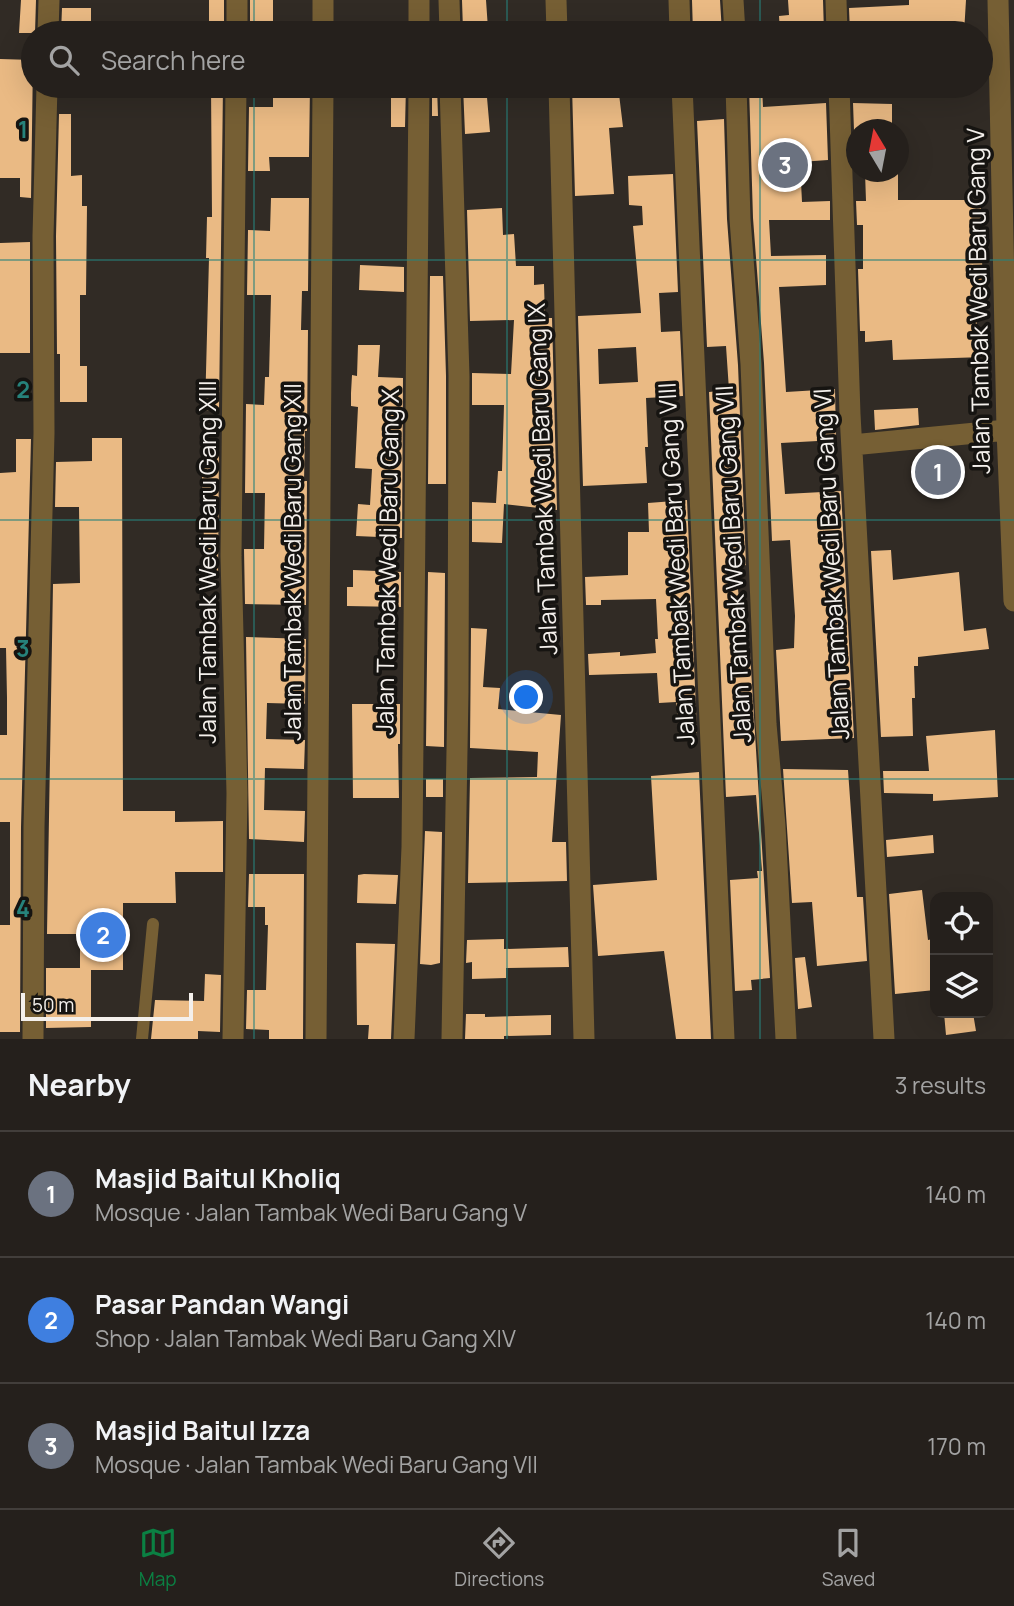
<!DOCTYPE html>
<meta charset="utf-8">
<style>
:root{--surface:#25201c;--page:#312d29;--text:#f1f3f6;--muted:#a3a3a3;--line:#423e3b;--accent:#0b8043}
body{margin:0;font-family:Manrope,sans-serif;background:var(--page);color:var(--text)}
.controls{position:absolute;right:21px;bottom:21px;display:grid;overflow:hidden;border-radius:14px;box-shadow:0 7px 28px #0002}
.controls button{width:63px;height:63px;display:grid;place-items:center;padding:0;border:0;border-bottom:2px solid var(--line);background:var(--surface);color:var(--text);font:35px sans-serif}
.compass{position:absolute;left:846px;top:119px;width:63px;height:63px;border-radius:50%;background:var(--surface);box-shadow:0 7px 28px #0002;rotate:350deg}
.scale{position:absolute;left:21px;bottom:18px;width:172px;box-sizing:border-box;padding-left:7px;border:4px solid #f4f0ec;border-top:0;font-size:19px;line-height:24px;white-space:nowrap;color:#f4f0ec;-webkit-text-stroke:5px #161411;paint-order:stroke}
.you{position:absolute;left:527px;top:698px;width:24px;height:24px;margin:-18px;border:5px solid #fff;border-radius:50%;background:#1a73e8;box-shadow:0 0 0 10px #1a73e833}
.badge{display:grid;place-items:center;width:46px;height:46px;border-radius:50%;background:var(--accent);color:#fff;font-size:23px;font-weight:700}
.pin{position:absolute;translate:-50% -50%;border:4px solid #fff;box-shadow:0 2px 7px #0006}
.list{margin:0;padding:0;list-style:none}
h2{display:flex;justify-content:space-between;align-items:center;height:91px;margin:0;padding:0 28px;font-size:30px}
h2 small{font-size:23px;font-weight:400;color:var(--muted)}
.list li{display:grid;grid-template-columns:46px 1fr auto;gap:21px;align-items:center;box-sizing:border-box;height:126px;padding:0 28px;border-top:2px solid var(--line)}
.list b{display:block;font-size:26px;white-space:nowrap}
.list p{margin:0;font-size:23px;white-space:nowrap;color:var(--muted)}
.list em{font-size:23px;font-style:normal;color:var(--muted)}
.icon{flex:none;width:38px;height:38px;fill:none;stroke:currentColor;stroke-width:2;stroke-linecap:round;stroke-linejoin:round}
.map{position:relative;flex:none;width:1014px;height:1039px;overflow:hidden}
.search{position:absolute;background:var(--surface);box-shadow:0 7px 28px #0002;left:21px;right:21px;top:21px;height:77px;display:flex;align-items:center;gap:18px;box-sizing:border-box;padding:0 24px;border-radius:38px;color:var(--muted);font-size:26px}
.sheet{height:469px;background:var(--surface)}
nav{display:flex;justify-content:space-around;align-items:center;box-sizing:border-box;height:98px;border-top:2px solid var(--line);background:var(--surface);font-size:19px;color:var(--muted)}
nav a{display:grid;justify-items:center;gap:4px}
nav .on{color:var(--accent)}
.map>svg:first-child{display:block}
</style>
<div class="map">
<svg width="1014" height="1039" viewBox="0 0 1014 1039">
<rect width="100%" height="100%" fill="#312b25"/>
<!-- building -->
<path fill="#eaba84" fill-rule="evenodd" d="M21 0H36L35 33H19Z
M209 0H224V33H209Z
M250 0H273V23H250Z
M462 0H486L488 29 463 30Z
M692 0H720L722 33H693Z
M788 0H823L824 33H780L779 16 789 15Z
M909 0H966L964 33H850L849 8 909 5Z
M62 8H91V33H61Z
M0 59 33 60 31 198 20 197V178H0Z
M211 86H223L219 411 205 410 209 258H206L207 217H212Z
M273 86H310L309 157H269L270 171H248L249 107H273Z
M391 86H406L405 127H391Z
M463 86H486L490 132 465 134Z
M572 86H616L617 94H619L623 127 609 128 614 194 575 196Z
M749 86H762L763 107 826 103 828 160 800 162 802 202 830 201V220H769L771 256 826 255V285L779 287 786 392 835 389 836 440 781 443 785 494 841 491 854 738 781 741 776 650 794 648 795 616 790 540 772 541 764 363 753 218Z
M432 87H437L438 116H432Z
M853 103 892 104V130H857V158H855Z
M59 114H71V176L82 175V206H87L86 295H80V366H87V402H60V354H57L56 236Z
M724 119 727 219 738 365 746 565 736 568 744 652H750L770 978 751 980 752 990 735 991 730 880 758 878 757 871H762L756 795 726 797 709 392 729 390 726 346 707 347 697 121Z
M865 172H898V200H981V233H987L986 256H982L983 300H977V336H984V357L893 360 892 340 865 342V331H860L858 269H863V225H857L856 201H866Z
M673 174 678 292 659 293 661 332 680 331 683 396 646 398 648 447H645L647 483 583 486 578 316 641 313 633 226 643 225 642 206 629 205 628 176ZM636 347 638 382 599 384 598 349Z
M271 198H309L308 291H302L301 330H308L307 431H305L304 481H307L306 605 245 604 244 549H264L265 493H245L246 404 264 405 265 377H269L271 295H247L248 230 270 231Z
M502 208 503 235 514 234 516 266H534V285L544 284 545 318H552L557 510 504 504 502 543 472 542V502L496 503 498 471H502L504 405H472V373L511 374 514 320 470 321 467 210Z
M30 242V353H0V243Z
M360 265 404 267V292L359 290Z
M430 276H443L446 376V484H428Z
M358 345H380L378 377 403 378 402 538 356 536 358 504 370 505 372 469 355 468 358 407 351 406V393L352 375 357 376Z
M918 408 919 425 875 430 874 410Z
M92 438H122L123 811H175V822L223 821V872H175L176 903H123V970H91V1027L46 1028V968H80V934H47L53 584 80 583 79 507H55L56 462 92 461Z
M16 439H31L21 827 20 1032H0V925H10V822H0V735H7V698L6 648H0V473L16 472Z
M201 445H219L218 576H205Z
M953 451 957 489 922 493 918 455Z
M687 500 697 733 679 735 676 702 659 703 657 673 589 675 588 654 620 652V656L656 653 655 639H658L656 599 601 600V605H586L585 577 628 575V532H649L648 503Z
M891 550 893 580 959 572 964 631 986 628 989 649 918 657V666H914L915 698H912L913 736 881 737 871 551Z
M353 570 401 572V607L347 606V587H353Z
M428 572 445 573 444 747 426 746Z
M471 628 487 629 483 687 500 688 498 709 561 715 552 842H566L567 881 468 883 470 778 537 777 538 752 470 748Z
M246 637 306 639 305 704 267 703 266 739 305 740 304 769 265 768 264 810 305 811 304 842 249 839Z
M352 704H400V744H398L399 798H353Z
M995 730 998 797 933 801V794L884 793 883 771H929L926 736Z
M783 769 848 770 857 897H863L867 961 817 966 812 902 792 903Z
M699 772 711 1039H676L664 951 598 956 593 885 657 880 651 776Z
M426 779H443V797H426Z
M425 831 442 832 440 963 431 965 420 964Z
M933 835 934 853 887 857 886 840Z
M249 874H304L303 1039H269V1030L246 1029 247 990H266L268 925H265V907H248Z
M364 874 398 875 396 904 357 903 358 875Z
M922 890 928 940 933 939 935 990 895 994 889 894Z
M504 939V949L568 947 569 967 506 968V978L472 979V962L466 963 467 940Z
M356 943 395 944 391 1039H368L369 1025H357Z
M805 957 812 1007 798 1009 795 958Z
M205 974 221 975 220 1032 198 1031V1039H151L155 1000 204 1001Z
M944 1013H973L976 1031 946 1035Z
M466 1014H485V1017L551 1015V1035L504 1036V1039H465Z"/>
<g fill="none" stroke-linecap="round" stroke-linejoin="round">
<!-- lane -->
<path stroke="#765f34" stroke-width="12" d="M142 1039 153 924"/>
<!-- street -->
<path stroke="#765f34" stroke-width="21" d="M449 0 450 33
M556 0 557 33
M679 0 680 33
M733 0 735 33
M836 0 837 33
M998 0 1007 430 1014 601
M48 33 49 0
M237 33V0
M323 33V0
M419 33V0
M450 86 459 376 458 692 452 1039
M559 86 584 1039
M682 86 724 1039
M736 86 740 219 751 364 766 724 775 826 786 1039
M839 86 850 414 884 1039
M852 445 1007 430
M33 1039 34 827 44 433 43 236 47 86
M233 1039 237 793 231 556 236 86
M316 1039 323 86
M404 1039 412 847 419 86"/>
</g>
<!-- grid -->
<path fill="none" stroke="#26827b" stroke-width="2" stroke-opacity="0.55" d="M254 0V33M507 0V33M760 0V33M254 86V1039M507 86V1039M760 86V1039M0 260H1014M0 520H1014M0 779H1014"/>
<g text-anchor="middle" stroke-width="7" stroke-linejoin="round" paint-order="stroke">
<!-- street labels -->
<g font-size="24" fill="#f4f0ec" stroke="#161411">
<text transform="translate(979 301) rotate(-91)" y="8">Jalan Tambak Wedi Baru Gang V</text>
<text transform="translate(543 479) rotate(-92)" y="8">Jalan Tambak Wedi Baru Gang IX</text>
<text transform="translate(208 562) rotate(-90)" y="8">Jalan Tambak Wedi Baru Gang XIII</text>
<text transform="translate(293 562) rotate(-90)" y="8">Jalan Tambak Wedi Baru Gang XII</text>
<text transform="translate(388 562) rotate(-89)" y="8">Jalan Tambak Wedi Baru Gang X</text>
<text transform="translate(677 564) rotate(-93)" y="8">Jalan Tambak Wedi Baru Gang VIII</text>
<text transform="translate(734 564) rotate(-93)" y="8">Jalan Tambak Wedi Baru Gang VII</text>
<text transform="translate(832 564) rotate(-93)" y="8">Jalan Tambak Wedi Baru Gang VI</text>
</g>
</g>
<g font-size="23" text-anchor="middle" font-weight="bold" fill="#26827b" stroke="#161411" stroke-width="7" stroke-linejoin="round" paint-order="stroke">
<text x="23" y="138">1</text>
<text x="23" y="398">2</text>
<text x="23" y="657">3</text>
<text x="23" y="917">4</text>
</g>
</svg>
<div class="controls">
<button><svg class="icon" aria-label="locate" viewBox="0 0 24 24"><circle cx="12" cy="12" r="6"/><path d="M12 2v4M12 18v4M2 12h4M18 12h4"/></svg></button>
<button><svg class="icon" aria-label="layers" viewBox="0 0 24 24"><path d="M12 4l9 5-9 5-9-5zM3 14l9 5 9-5"/></svg></button>
</div>
<svg class="compass" viewBox="-18 -18 36 36"><path d="M0-13l5 13h-10z" fill="#e53935"/><path d="M0 13l5-13h-10z" fill="#a3a3a3"/></svg>
<div class="scale">50 m</div>
<div class="you"></div>
<div class="pin badge" style="left:938px;top:472px;background:#6b7280">1</div>
<div class="pin badge" style="left:103px;top:935px;background:#3f7fe0">2</div>
<div class="pin badge" style="left:785px;top:165px;background:#6b7280">3</div>
<div class="search"><svg class="icon" aria-label="search" viewBox="0 0 24 24"><circle cx="10" cy="10" r="6"/><path d="M15 15l6 6"/></svg>Search here</div>
</div>
<section class="sheet">
<h2>Nearby<small>3 results</small></h2>
<ul class="list">
<li><span class="badge" style="background:#6b7280">1</span><div><b>Masjid Baitul Kholiq</b><p>Mosque · Jalan Tambak Wedi Baru Gang V</p></div><em>140 m</em></li>
<li><span class="badge" style="background:#3f7fe0">2</span><div><b>Pasar Pandan Wangi</b><p>Shop · Jalan Tambak Wedi Baru Gang XIV</p></div><em>140 m</em></li>
<li><span class="badge" style="background:#6b7280">3</span><div><b>Masjid Baitul Izza</b><p>Mosque · Jalan Tambak Wedi Baru Gang VII</p></div><em>170 m</em></li>
</ul>
</section>
<nav>
<a class="on"><svg class="icon" aria-label="map" viewBox="0 0 24 24"><path d="M3 6l6-2 6 2 6-2v14l-6 2-6-2-6 2zM9 4v14M15 6v14"/></svg>Map</a>
<a><svg class="icon" aria-label="directions" viewBox="0 0 24 24"><path d="M12 3l9 9-9 9-9-9zM9 14v-3h6M13 9l2 2-2 2"/></svg>Directions</a>
<a><svg class="icon" aria-label="saved" viewBox="0 0 24 24"><path d="M7 4h10v16l-5-4-5 4z"/></svg>Saved</a>
</nav>
